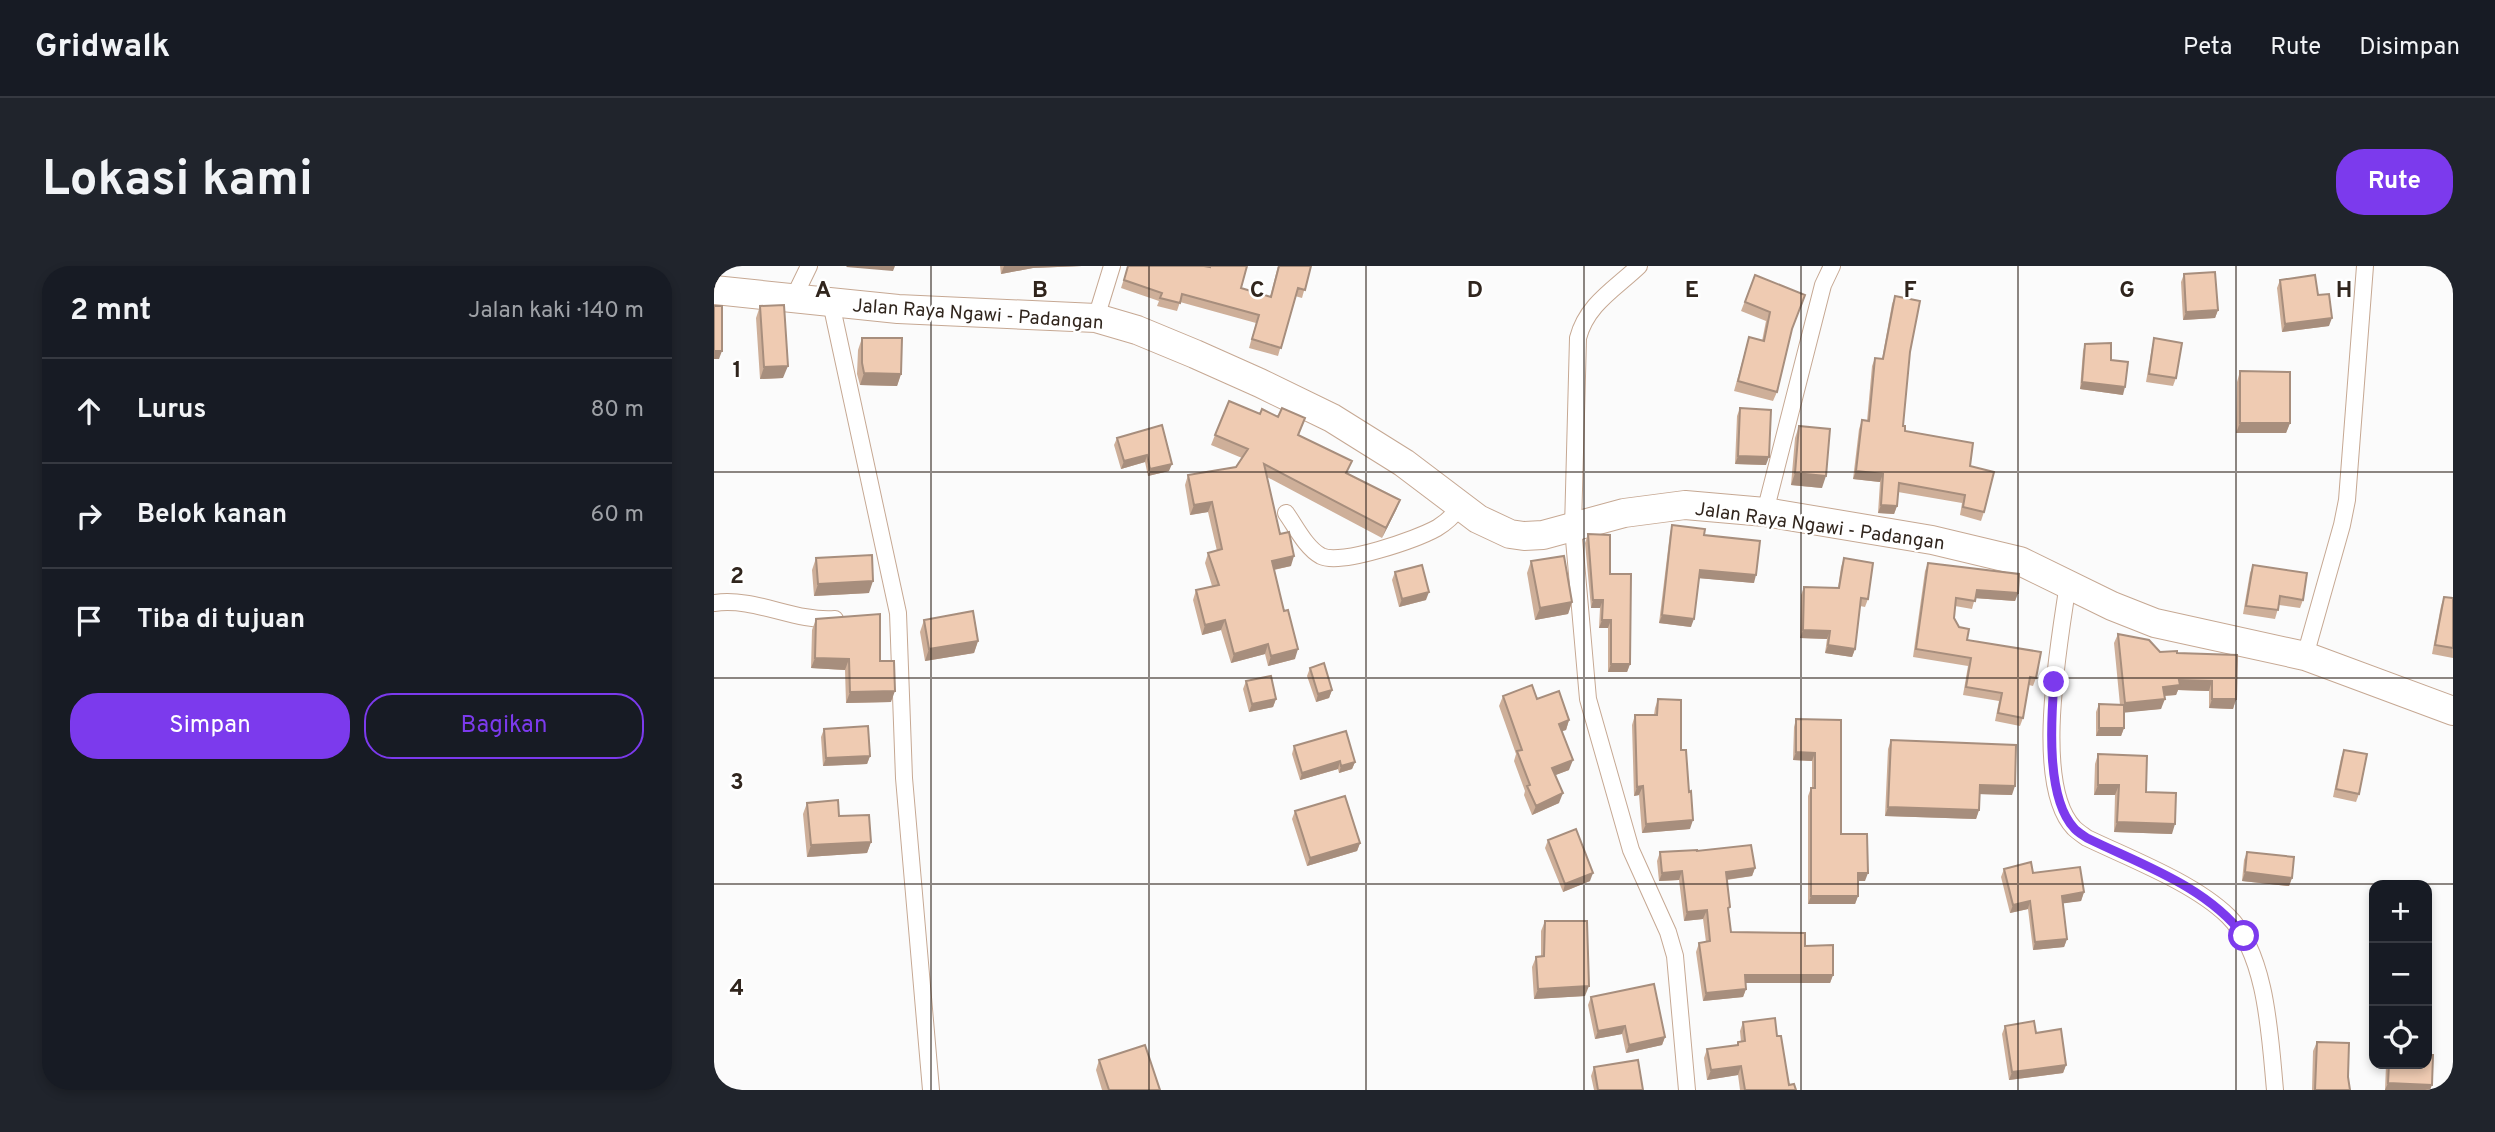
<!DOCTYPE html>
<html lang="id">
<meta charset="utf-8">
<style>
:root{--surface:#171b24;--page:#20242c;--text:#f1f3f6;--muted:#9ea1a6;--line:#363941;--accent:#7c3aed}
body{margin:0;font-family:Overpass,sans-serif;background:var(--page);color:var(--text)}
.controls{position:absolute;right:21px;bottom:21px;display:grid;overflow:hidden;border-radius:14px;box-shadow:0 4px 10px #0003}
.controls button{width:63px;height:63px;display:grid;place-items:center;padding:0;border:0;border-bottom:2px solid var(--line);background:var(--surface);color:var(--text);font:35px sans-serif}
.stop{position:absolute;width:21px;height:21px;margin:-16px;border:5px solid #7c3aed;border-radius:50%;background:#fff}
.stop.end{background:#7c3aed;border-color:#fff;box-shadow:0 2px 7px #0008}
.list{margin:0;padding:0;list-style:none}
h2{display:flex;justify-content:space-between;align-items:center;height:91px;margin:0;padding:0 28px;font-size:30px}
h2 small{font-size:23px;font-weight:400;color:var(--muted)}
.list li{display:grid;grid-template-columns:46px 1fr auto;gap:21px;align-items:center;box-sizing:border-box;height:105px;padding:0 28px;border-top:2px solid var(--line)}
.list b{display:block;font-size:26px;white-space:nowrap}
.list em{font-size:23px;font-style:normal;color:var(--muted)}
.actions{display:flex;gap:14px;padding:21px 28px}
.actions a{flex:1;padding:16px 0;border:2px solid var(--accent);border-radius:28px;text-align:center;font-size:24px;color:var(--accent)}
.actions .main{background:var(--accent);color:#fff}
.icon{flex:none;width:38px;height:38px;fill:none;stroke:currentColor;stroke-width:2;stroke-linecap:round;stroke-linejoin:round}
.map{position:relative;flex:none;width:1739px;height:824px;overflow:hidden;border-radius:28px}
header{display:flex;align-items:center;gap:42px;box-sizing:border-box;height:98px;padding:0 35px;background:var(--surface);border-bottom:2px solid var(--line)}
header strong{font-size:33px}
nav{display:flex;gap:38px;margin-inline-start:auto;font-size:24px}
.intro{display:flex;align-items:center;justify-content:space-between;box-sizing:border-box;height:168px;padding:0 42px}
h1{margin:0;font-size:49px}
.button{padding:18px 32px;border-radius:28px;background:var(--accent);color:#fff;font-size:24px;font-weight:700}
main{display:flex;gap:42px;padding:0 42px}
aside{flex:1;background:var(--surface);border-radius:28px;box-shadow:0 4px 10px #0003}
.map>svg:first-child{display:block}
</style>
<header>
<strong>Gridwalk</strong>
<nav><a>Peta</a><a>Rute</a><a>Disimpan</a></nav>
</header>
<div class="intro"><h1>Lokasi kami</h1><a class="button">Rute</a></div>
<main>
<aside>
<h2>2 mnt<small>Jalan kaki · 140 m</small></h2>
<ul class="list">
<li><svg class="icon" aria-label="ahead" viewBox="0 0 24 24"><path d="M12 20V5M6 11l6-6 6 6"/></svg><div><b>Lurus</b></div><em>80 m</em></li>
<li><svg class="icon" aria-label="right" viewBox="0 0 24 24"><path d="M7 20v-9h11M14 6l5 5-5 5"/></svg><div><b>Belok kanan</b></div><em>60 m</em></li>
<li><svg class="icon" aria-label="arrive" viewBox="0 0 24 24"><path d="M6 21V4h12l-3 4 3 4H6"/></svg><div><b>Tiba di tujuan</b></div></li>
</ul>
<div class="actions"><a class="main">Simpan</a><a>Bagikan</a></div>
</aside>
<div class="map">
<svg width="1739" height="824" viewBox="0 0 1739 824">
<rect width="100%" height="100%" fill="#fbfbfb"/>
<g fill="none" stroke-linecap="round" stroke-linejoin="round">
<defs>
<path id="street" d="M925 0C901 23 873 38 864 72L859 262 874 433 917 584 954 666 961 690 973 824
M79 33 95 0
M117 37 184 347 190 512 217 824
M382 52 398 0
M1051 246 1109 19 1118 0
M572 247C582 261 592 282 607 290 627 300 703 273 723 262 733 256 740 249 747 240
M1354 317C1346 374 1318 518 1360 562 1364 566 1369 569 1373 572 1417 593 1480 617 1514 650 1553 688 1556 772 1561 824
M0 337C42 331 79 356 121 353
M1591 390 1628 259 1633 234 1651 0"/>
<path id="highway" d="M0 24 184 43 382 52 423 64 481 88 546 117 618 152 690 197 764 253 796 268 810 270 829 269 910 247 971 239 1051 246 1218 274 1306 295 1398 340 1441 357 1591 390 1739 445"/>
</defs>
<!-- street casing -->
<use href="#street" stroke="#c6a893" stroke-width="18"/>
<!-- highway casing -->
<use href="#highway" stroke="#c6a893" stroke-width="30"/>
<!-- street -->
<use href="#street" stroke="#fff" stroke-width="16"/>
<!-- highway -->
<use href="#highway" stroke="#fff" stroke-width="28"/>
</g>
<!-- wall -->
<path fill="#ceaf99" d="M286 0H368L319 2 287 8Z
M414 0 495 1V0H533L527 22 556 31 564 0H597L588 32 581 30 564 90 535 82 542 57 466 36 463 45 443 40 445 35 407 22Z
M1470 8 1504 44 1501 52 1469 54 1467 16Z
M1041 9 1078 64 1063 126 1059 135 1020 125 1035 71 1048 75 1052 55 1027 45Z
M1566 14 1615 60 1568 66 1563 22Z
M1181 30 1196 86 1189 160 1191 165 1256 200 1270 246 1267 255 1246 249 1248 237 1184 226 1183 240 1180 248 1164 247 1166 216 1139 213 1145 163 1148 154 1153 155 1158 100 1161 92 1168 93 1178 38Z
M46 40 69 112 46 113 42 52Z
M148 72 187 108 183 120 146 119 143 108 144 84Z
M1440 72 1462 112 1459 120 1432 116 1438 81Z
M1371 78 1397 94 1409 129 1366 123 1369 85Z
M1526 105 1576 157 1572 167H1522L1523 116Z
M1026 142 1052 199 1021 198 1023 150Z
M448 159 455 205 434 210 431 196 407 203 400 179 403 172Z
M1085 160 1108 222 1077 219 1081 172Z
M501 169H584L633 207 686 234 682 244 668 272 553 211 566 268 577 300 560 304 581 393 554 400 551 388 517 397 507 364 488 369 479 334 482 324 498 320 491 297 494 287 503 285 494 246 476 249 471 219 474 209 522 201 528 192 497 179Z
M958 259 990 269 1040 317 985 312 977 361 945 357 956 267Z
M874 268 896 308 916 398 913 406H894V362H885L886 342H877L871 277Z
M102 292 155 327 100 330 98 304Z
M1130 292 1154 333 1151 341 1146 340 1141 383 1138 391 1111 387 1113 373 1086 372 1087 329 1090 321 1124 322 1127 301Z
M817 295 858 336 854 348 821 354 813 307Z
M1214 297 1304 327 1301 335 1261 332 1258 343 1241 340 1240 352 1253 374 1322 412 1319 420 1315 419 1309 452 1306 460 1281 455 1285 435 1249 429 1254 400 1199 391 1211 305Z
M1539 299 1589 334 1586 342 1565 339 1561 353 1529 348 1536 307Z
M681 306 712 334 685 341 678 314Z
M1730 331 1739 332V392L1718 388 1727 340Z
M102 353 177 436 132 437 131 404 97 402 98 364Z
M210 354 264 375 260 387 211 395 206 366Z
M1404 368 1446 386 1463 387 1522 433 1519 443 1495 442V425L1464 424 1462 429 1450 430 1447 443 1410 446V462L1407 470H1382V446L1385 438 1406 439 1400 377Z
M596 402 618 424 615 432 602 436 593 410Z
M532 415 562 433 559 441 535 446 529 423Z
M789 430 823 433 855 454 852 464 848 465 855 504 841 509 845 537 818 549 810 529 811 525 800 495 802 488 785 440Z
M944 433 967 484 976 563 928 567 925 529 920 530 918 459 921 449H940L941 442Z
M1082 453 1127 454V568L1151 615H1144V630L1141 638H1094V530L1097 522H1098V495L1079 494 1080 461Z
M110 463 156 490 153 498 109 500 107 471Z
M1177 474 1298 529 1266 528 1265 544 1262 553 1171 550 1174 483Z
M580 480 641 496 638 503 625 507 624 503 586 514 578 488Z
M1630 484 1645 528 1642 536 1619 531 1627 492Z
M1384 488 1432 526 1458 568 1400 566 1401 529H1380L1381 498Z
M93 537 125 550 157 576 153 587 93 591 89 548Z
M581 545 646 577 643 585 593 600 578 553Z
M834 574 876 615 849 626 831 582Z
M983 585 1041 602 1038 610 1013 614 1014 647 1017 666 1091 680 1119 709 1116 717H1032V723L1029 731 989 735 982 686 985 677 992 676 989 653 970 655 965 614 945 615 943 595 946 586Z
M1533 586 1578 612 1575 620 1528 615 1530 594Z
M1290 603 1319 607 1370 626 1367 635 1349 637 1353 673 1350 681 1319 684 1314 643 1296 647 1287 611Z
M831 655 871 730 820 733 818 701 822 691H827V665Z
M877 731 951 771 948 779 912 787 908 768 881 773 874 739Z
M1029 756 1063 770 1075 819 1082 824H1026L1024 809 993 814 990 792 993 783 1023 779 1024 776H1027L1026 765Z
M1291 760 1322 767 1352 799 1349 807 1295 814 1288 768Z
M1603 776 1634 811 1636 824H1598L1599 785Z
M385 794 446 824H388L382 804Z
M1672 798H1713L1716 824H1671Z
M880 801 929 824H880L877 810Z"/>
<!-- shaded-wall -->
<path fill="#a78e7d" d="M133 0H181L179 5 132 1Z
M290 0H368L319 2 287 8Z
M1504 44 1501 52 1469 54 1472 46Z
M1618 52 1615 60 1568 66 1571 58Z
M0 85H8L5 93H0Z
M74 100 69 112 46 113 50 101Z
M150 107 187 108 183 120 146 119Z
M1368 116 1411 121 1409 129 1366 123Z
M1526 157H1576L1572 167H1522Z
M433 189 431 196 407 203 410 195Z
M1024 190 1055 191 1052 199 1021 198Z
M458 198 455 205 434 210 436 203Z
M1142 205 1169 208 1166 216 1139 213Z
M1081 207 1112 210 1108 222 1077 219Z
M686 234 682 244 668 272 672 262Z
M498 236 494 246 476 249 480 239Z
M1167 239 1183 240 1180 248 1164 247Z
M580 290 577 300 554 305 558 295Z
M986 304 1042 309 1040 317 983 312Z
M159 315 155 327 100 330 104 318Z
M1263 324 1304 327 1301 335 1260 332Z
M715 326 712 334 685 341 688 333Z
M879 334H889L886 342H877Z
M858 336 854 348 821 354 826 342Z
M948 349 980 353 977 361 945 357Z
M511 354 507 364 488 369 491 359Z
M888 354H897L894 362H885Z
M1089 364 1116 365 1113 373 1086 372Z
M264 375 260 387 211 395 215 383Z
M554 378 551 388 517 397 520 388Z
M1114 379 1141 383 1138 391 1111 387Z
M584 383 581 393 554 400 557 390Z
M101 392 135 393 131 404 97 402Z
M897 398H916L913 406H894Z
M1465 414 1498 415 1495 425 1464 424 1462 429 1446 430 1449 421Z
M618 424 615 432 602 436 604 428Z
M181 425 177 436 132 437 136 426Z
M562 433 559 441 535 446 538 438Z
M1451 433 1447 443 1407 447 1411 437Z
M1498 433H1522L1519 443 1495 442Z
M855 454 852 464 842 467 845 458Z
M1385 462H1410L1407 470H1382Z
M1082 486 1101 487 1098 495 1079 494Z
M156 490 153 498 109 500 112 492Z
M859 494 855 504 834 512 838 502Z
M626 495 624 503 586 514 588 507Z
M641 496 638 503 625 507 627 500Z
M1266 519 1301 520 1298 529 1263 528Z
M1384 519H1405L1401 529H1380Z
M929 520 925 529 920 530 923 521Z
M849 527 845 537 818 549 822 540Z
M1174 541 1265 544 1262 553 1171 550Z
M979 554 976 563 928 567 932 558Z
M1403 556 1461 558 1458 568 1400 566Z
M157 576 153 587 93 591 97 579Z
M646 577 643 585 593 600 596 592Z
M1041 602 1038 610 1009 614 1012 606Z
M968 605 965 614 945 615 948 607Z
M1531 606 1578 612 1575 620 1528 615Z
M879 607 876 615 849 626 851 618Z
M1144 607H1154L1151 615H1141Z
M1370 626 1367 635 1345 638 1348 630Z
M1097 630H1144L1141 638H1094Z
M1316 635 1314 643 1296 647 1299 639Z
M993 644 989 653 970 655 973 646Z
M1353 673 1350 681 1319 684 1321 676Z
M1031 709H1119L1116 717H1028Z
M875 720 871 730 820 733 824 723Z
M1032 723 1029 731 989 735 992 727Z
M911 760 908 768 881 773 884 765Z
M951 771 948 779 912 787 915 779Z
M1352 799 1349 807 1295 814 1298 806Z
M1027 800 1024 809 993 814 997 804Z
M1674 817 1718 819 1716 824H1671Z"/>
<!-- building -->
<path fill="#efcbb2" stroke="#a78e7d" stroke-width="2" d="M414 0H490L496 1V0H533L527 22 557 31 565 0H597L591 24 584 22 567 82 538 73 545 49 468 28 466 37 446 32 448 27 410 14Z
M1501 6 1504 44 1472 46 1470 8Z
M1041 9 1091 29 1078 63 1063 126 1024 115 1035 71 1050 75 1056 46 1031 36Z
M1601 9 1604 29 1615 28 1618 52 1571 58 1566 14Z
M1181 30 1206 35 1196 86 1189 160H1191V165L1259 177 1256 200 1280 206 1270 246 1249 241 1251 229 1185 217 1183 240 1167 239 1169 208 1142 205 1148 154 1155 155 1161 92 1169 93Z
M70 39 74 100 50 101 46 40Z
M0 40H8V85H0Z
M148 72H188L187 108 150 107 148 97Z
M1440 72 1468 77 1462 112 1435 108Z
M1397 77V94L1414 96 1411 121 1368 116 1371 78Z
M1526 105 1576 106V157H1526Z
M515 135 546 148 548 143 564 151 568 142 591 152 584 169 638 195 632 207 686 234 672 262 550 198 566 268 575 266 580 290 558 295 570 345 574 344 584 383 557 390 554 378 520 388 511 354 491 359 482 324 505 319 494 287 508 283 498 236 480 239 474 209 522 201 534 183 501 169Z
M1026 142 1057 144 1055 191 1024 190Z
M448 159 458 198 436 203 433 189 410 195 403 172Z
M1085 160 1116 163 1112 210 1081 207Z
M958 259 991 263 990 269 1046 275 1042 309 986 304 980 353 948 349Z
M874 268 896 269V308H917L916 398H897V354H888L889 334H879Z
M158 289 159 315 104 318 102 292Z
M850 290 858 336 826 342 817 295Z
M1130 292 1159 297 1154 333 1147 332 1141 383 1114 379 1116 365 1089 364 1090 321 1125 322Z
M1214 297 1305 308 1304 327 1263 324 1261 335 1242 332 1240 352 1245 361 1255 363 1253 374 1327 386 1322 412 1316 411 1309 452 1284 447 1288 427 1252 421 1257 392 1202 383Z
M708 299 715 326 688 333 681 306Z
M1539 299 1593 307 1589 334 1566 330 1564 344 1532 340Z
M1730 331 1739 332V382L1721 379Z
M259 345 264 375 215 383 210 354Z
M166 348V395H180L181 425 136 426 135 393 101 392 102 353Z
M1404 368 1435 374 1446 386 1463 385V387L1523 389 1522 433H1498V415L1465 414 1466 419 1449 421 1451 433 1411 437Z
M610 397 618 424 604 428 596 402Z
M557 410 562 433 538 438 532 415Z
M818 419 823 433 845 425 855 454 845 458 859 494 838 502 849 527 822 540 813 520 816 519 803 485 808 484 789 430Z
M944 433 967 434V484H972L975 526 977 525 979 554 932 558 929 520 923 521 921 449H943Z
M1385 438 1410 439V462H1385Z
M1082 453 1127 454V568H1153L1154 607H1144V630H1097V522H1101V487L1082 486Z
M154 460 156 490 112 492 110 463Z
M632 465 641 496 627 500 626 495 588 507 580 480Z
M1177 474 1302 479 1301 520 1266 519 1265 544 1174 541Z
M1630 484 1653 488 1645 528 1622 523Z
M1384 488 1433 490 1432 526 1462 527 1461 558 1403 556 1405 519H1384Z
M631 530 646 577 596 592 581 545Z
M124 534 125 550 155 549 157 576 97 579 93 537Z
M862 563 879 607 851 618 834 574Z
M1037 579 1041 602 1012 606 1016 641 1014 642 1017 666 1091 667V680L1119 679V709H1031L1032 723 992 727 985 677 996 675 993 644 973 646 968 605 948 607 946 586 983 584V585Z
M1533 586 1580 591 1578 612 1531 606Z
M1317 596 1319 607 1366 601 1370 626 1348 630 1353 673 1321 676 1316 635 1299 639 1290 603Z
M831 655H873L875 720 824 723 822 691 830 690Z
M940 718 951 771 915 779 911 760 884 765 877 731Z
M1061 752 1063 770H1067L1075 819 1080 818 1082 824H1031L1027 800 997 804 993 783 1024 779V776L1031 775 1029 756Z
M1320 755 1322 767 1347 763 1352 799 1298 806 1291 760Z
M1603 776 1635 777 1634 811 1636 824H1601Z
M431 779 446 824H395L385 794Z
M1713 789H1719L1718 819 1674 817 1675 798H1713Z
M924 794 929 824H884L880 801Z"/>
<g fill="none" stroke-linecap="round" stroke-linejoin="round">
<!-- route -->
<path stroke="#7c3aed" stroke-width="9" d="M1340 416C1337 455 1332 532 1360 562 1363 566 1369 569 1373 572 1428 599 1492 620 1530 670"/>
</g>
<!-- grid -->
<path fill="none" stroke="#30251d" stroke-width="2" stroke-opacity="0.55" d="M217 0V824M435 0V824M652 0V824M870 0V824M1087 0V824M1304 0V824M1522 0V824M0 206H1739M0 412H1739M0 618H1739"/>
<g text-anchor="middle" stroke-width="5" stroke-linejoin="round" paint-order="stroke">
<!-- street labels -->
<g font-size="19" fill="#30251d" stroke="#fff">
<text transform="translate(264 47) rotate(4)" y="7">Jalan Raya Ngawi - Padangan</text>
<text transform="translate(1106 259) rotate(8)" y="7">Jalan Raya Ngawi - Padangan</text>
</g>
</g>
<g font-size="23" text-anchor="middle" font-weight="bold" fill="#30251d" stroke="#fff" stroke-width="5" stroke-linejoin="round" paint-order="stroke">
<text x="109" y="31">A</text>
<text x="326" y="31">B</text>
<text x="543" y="31">C</text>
<text x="761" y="31">D</text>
<text x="978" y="31">E</text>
<text x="1196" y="31">F</text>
<text x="1413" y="31">G</text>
<text x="1630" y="31">H</text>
<text x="23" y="111">1</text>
<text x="23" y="317">2</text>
<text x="23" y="523">3</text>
<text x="23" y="729">4</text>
</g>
</svg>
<div class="controls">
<button>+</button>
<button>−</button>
<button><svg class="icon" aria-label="locate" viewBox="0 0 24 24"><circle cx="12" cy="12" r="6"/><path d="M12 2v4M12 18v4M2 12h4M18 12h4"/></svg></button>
</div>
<div class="stop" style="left:1530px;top:670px"></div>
<div class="stop end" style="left:1340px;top:416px"></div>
</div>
</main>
